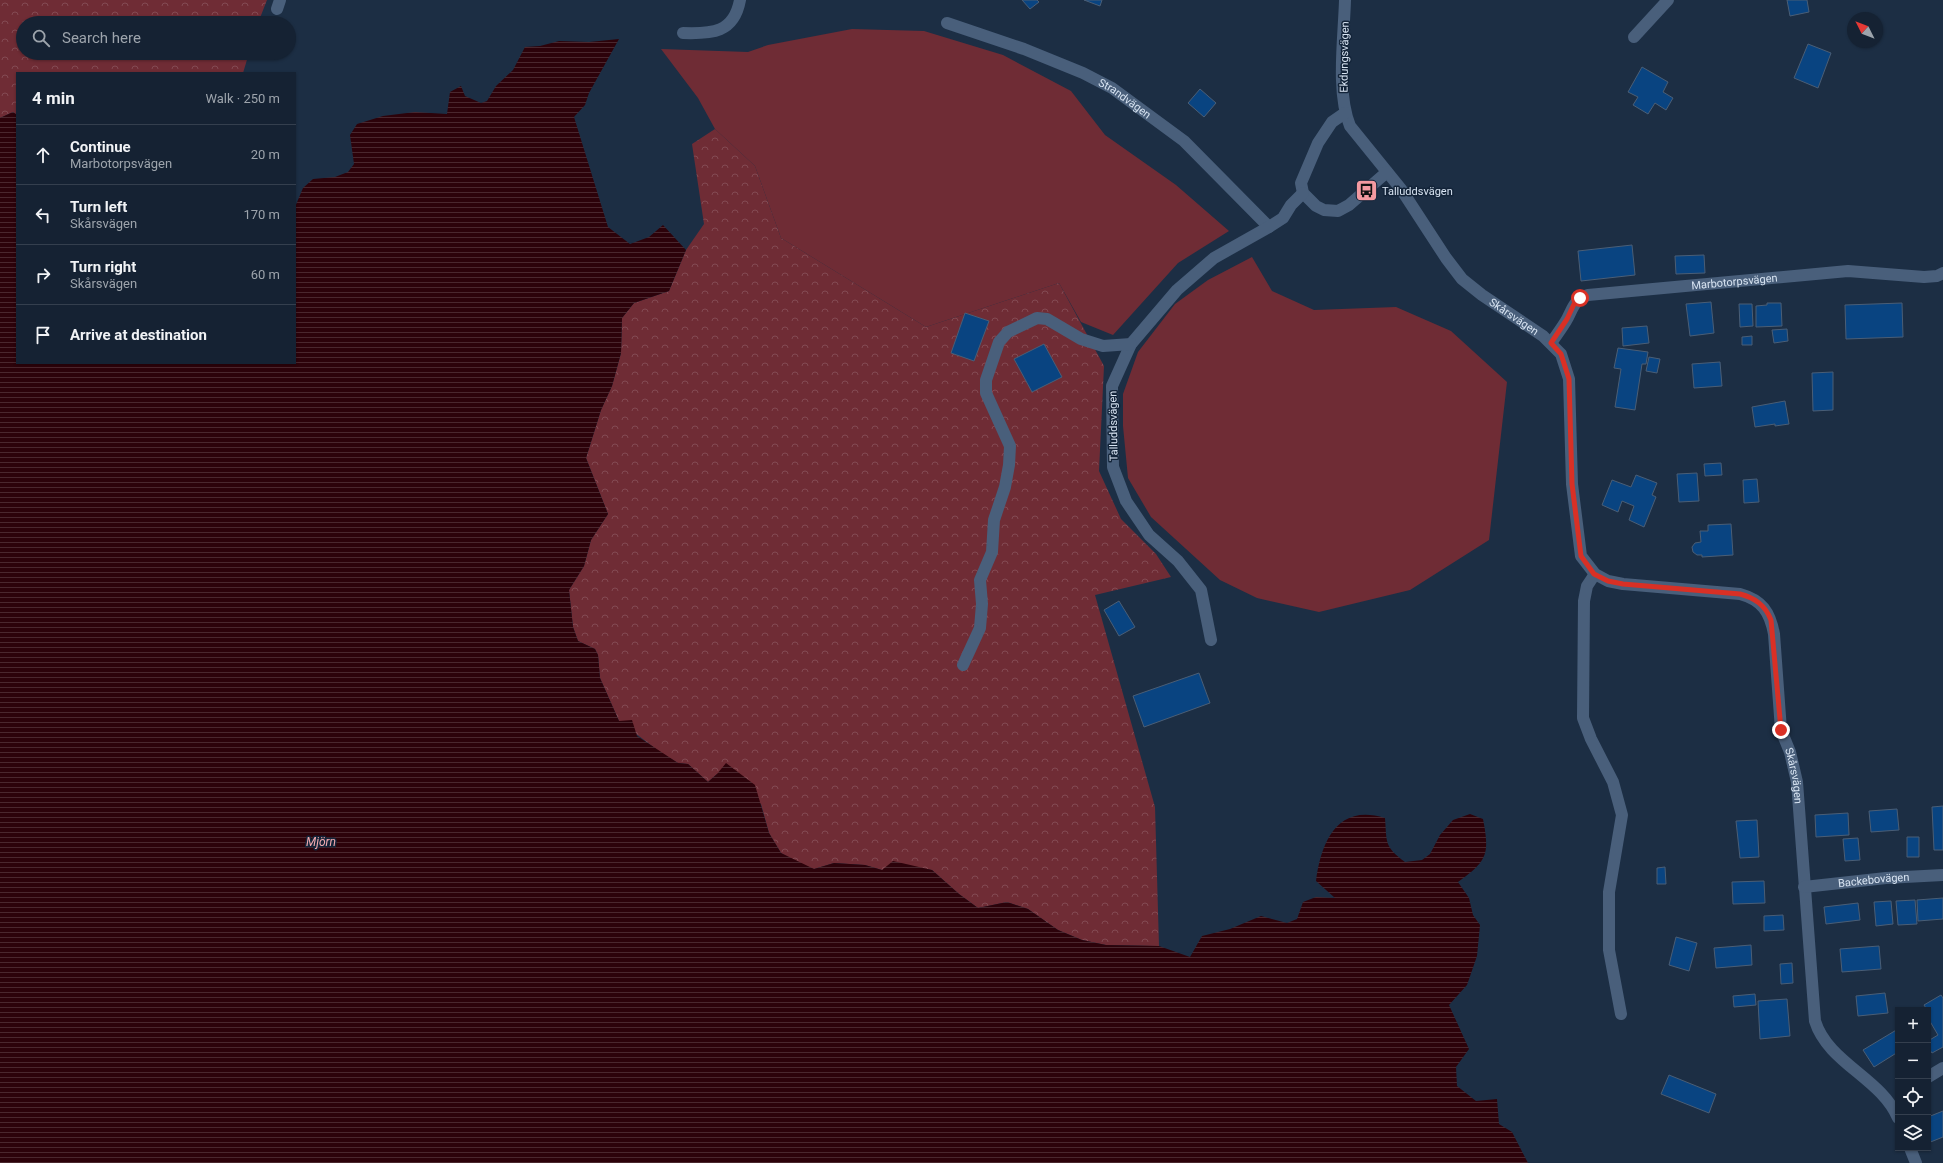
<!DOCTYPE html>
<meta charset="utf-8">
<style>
:root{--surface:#152233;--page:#222f3f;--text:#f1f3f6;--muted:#9da4ac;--line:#343f4e}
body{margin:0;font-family:Roboto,sans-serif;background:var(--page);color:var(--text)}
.controls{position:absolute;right:12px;bottom:12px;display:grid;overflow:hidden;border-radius:0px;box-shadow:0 1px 3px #0004}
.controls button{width:36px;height:36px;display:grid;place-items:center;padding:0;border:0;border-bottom:1px solid var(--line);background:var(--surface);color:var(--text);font:20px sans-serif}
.compass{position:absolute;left:1847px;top:12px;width:36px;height:36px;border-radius:50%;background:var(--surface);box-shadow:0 1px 3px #0004;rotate:312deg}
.stop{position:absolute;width:12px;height:12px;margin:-9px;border:3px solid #d93025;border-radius:50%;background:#fff}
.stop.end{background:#d93025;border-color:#fff;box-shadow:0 1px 4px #0008}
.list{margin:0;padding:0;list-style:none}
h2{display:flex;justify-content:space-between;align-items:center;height:52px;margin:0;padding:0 16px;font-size:17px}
h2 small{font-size:13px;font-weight:400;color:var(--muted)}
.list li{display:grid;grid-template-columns:26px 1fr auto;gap:12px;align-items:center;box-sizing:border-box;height:60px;padding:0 16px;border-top:1px solid var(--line)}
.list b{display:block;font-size:15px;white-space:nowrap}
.list p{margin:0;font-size:13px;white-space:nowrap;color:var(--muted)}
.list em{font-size:13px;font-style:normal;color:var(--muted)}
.icon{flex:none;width:22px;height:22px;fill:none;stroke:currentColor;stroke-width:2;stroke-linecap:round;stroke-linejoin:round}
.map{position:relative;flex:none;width:1943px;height:1163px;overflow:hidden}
.search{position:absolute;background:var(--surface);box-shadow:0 1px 3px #0004;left:16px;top:16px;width:280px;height:44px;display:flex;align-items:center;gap:10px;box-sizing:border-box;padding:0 14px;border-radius:22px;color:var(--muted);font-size:15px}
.panel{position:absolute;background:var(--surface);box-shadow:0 1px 3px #0004;left:16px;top:72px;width:280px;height:292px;border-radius:0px}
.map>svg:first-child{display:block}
</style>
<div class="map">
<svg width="1943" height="1163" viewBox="0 0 1943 1163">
<defs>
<pattern id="forest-crowns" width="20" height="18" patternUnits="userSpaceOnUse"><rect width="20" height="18" fill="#6f2c35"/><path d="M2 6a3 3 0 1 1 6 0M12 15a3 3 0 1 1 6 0" fill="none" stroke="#834a53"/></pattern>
<pattern id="water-rules" width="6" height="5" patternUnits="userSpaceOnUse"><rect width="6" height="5" fill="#2c020a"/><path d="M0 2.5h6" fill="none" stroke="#4a272e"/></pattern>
</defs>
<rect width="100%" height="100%" fill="#1c2e44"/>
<!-- green -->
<path fill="#6f2c35" d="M852 29 924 31 1003 55 1071 91 1105 135 1176 185 1229 231 1178 263 1113 335 1081 322 1059 283 926 327 781 238 755 166 715 129 698 98 661 49 748 52 768 45Z
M1252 257 1272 291 1314 310 1396 307 1451 331 1507 382 1489 540 1410 590 1319 612 1257 598 1220 580 1151 517 1128 478 1123 426V394L1138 352 1175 304 1208 280Z"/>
<!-- forest -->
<path fill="url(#forest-crowns)" d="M0 0H267L258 23H23V53H249L243 73H17V115L13 112 0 118Z
M715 129 755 166 781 238 926 327 1059 283 1104 366 1099 471 1121 519 1156 554 1171 577 1095 595 1155 807 1159 946 1106 945 1082 940 1058 930 1028 909 1007 902 978 908 959 894 932 870 919 868 882 870 865 865 834 863 814 869 801 864 781 853 769 833 761 804 717 774 708 782 688 764 678 763 660 752 619 721 600 678 598 655 595 649 578 641 573 627 569 590 584 566 591 540 608 514 586 458 601 410 612 386 621 353 622 318 634 303 669 291 686 250 704 224 692 144Z"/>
<!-- water -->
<path fill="url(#water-rules)" d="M619 39 589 93 585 105 574 117 608 227 630 244 649 237 663 225 686 250 669 291 634 303 622 318 621 353 612 386 601 410 586 458 608 514 591 540 584 566 569 590 573 627 578 641 595 649 598 655 600 678 619 721 632 720 637 736 678 763 688 764 708 782 717 774 726 763 755 785 769 833 781 853 814 869 834 863 865 865 882 870 893 861 932 870 959 894 978 908 1007 902 1028 909 1058 930 1082 940 1106 945 1159 946 1190 957 1202 936 1230 929 1261 916 1287 923 1297 919 1303 902 1316 897 1335 898 1316 881C1321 841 1338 803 1385 818 1387 843 1384 846 1405 862L1422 860 1430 854 1440 835 1453 820 1470 814 1483 819C1490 855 1487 861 1458 882L1469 898 1473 915 1480 925 1477 956 1467 985 1449 1005 1469 1049 1456 1067 1457 1086 1476 1101 1497 1099 1499 1124 1512 1132 1528 1163H0V118L13 112 17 115V363H295V207L303 188 313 179 335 177 348 172 354 164 350 135 357 124 383 116 415 112 447 114 450 92 461 86 465 96 481 103 487 101 496 86 513 70 525 47 540 46 559 41 589 42Z"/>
<!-- building -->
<path fill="#094481" stroke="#4a5e76" d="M1022 0H1037L1039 2 1030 9Z
M1084 0H1102L1100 6Z
M1787 0H1807L1809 12 1790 16Z
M1808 44 1831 53 1818 88 1794 78Z
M1642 67 1668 82 1663 92 1673 98 1666 110 1655 103 1648 114 1633 105 1638 97 1628 92Z
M1200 89 1216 103 1204 117 1188 103Z
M1632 245 1635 275 1581 281 1578 251Z
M1704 255 1705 273 1676 274 1675 256Z
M1711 302 1714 333 1690 336 1686 304Z
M1767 303H1781L1782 326 1756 327V306L1767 305Z
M1902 303 1903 337 1846 339 1845 305Z
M1739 304H1752L1753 326 1740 327Z
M965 313 989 321 974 361 951 353Z
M1647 326 1649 343 1623 346 1622 328Z
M1787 329 1788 341 1774 343 1772 330Z
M1752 336V345H1742V337Z
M1044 344 1062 377 1032 392 1014 359Z
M1618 348 1648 352 1646 364H1642L1635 410 1615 407 1621 369 1614 368Z
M1649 357 1660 359 1657 373 1646 371Z
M1720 362 1722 386 1694 388 1692 364Z
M1833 372V410L1813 411 1812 373Z
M1785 401 1789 424 1775 426V424L1755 427 1752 407Z
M1721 463 1722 475 1705 476 1704 464Z
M1697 473 1699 501 1679 502 1677 474Z
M1636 475 1657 483 1652 495 1656 497 1644 527 1629 520 1634 506 1622 501 1618 512 1602 505 1612 480 1631 487Z
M1757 479 1759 502 1744 503 1743 480Z
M1731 524 1733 555 1702 557V555H1697L1693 552 1692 547 1695 543 1701 542 1700 531H1708V525Z
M1119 601 1135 627 1119 636 1104 610Z
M1199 673 1210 703 1144 727 1133 696Z
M1943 806V850H1934L1932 807Z
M1897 809 1899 830 1871 832 1869 811Z
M1848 813 1849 835 1816 837 1815 815Z
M1757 820 1759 857 1740 858 1736 821Z
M1907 837H1919V857H1907Z
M1858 838 1860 860 1845 861 1843 839Z
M1665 867 1666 884H1657V868Z
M1764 881 1765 903 1733 904 1732 882Z
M1943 898V919L1918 921 1917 900Z
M1915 900 1917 924 1898 925 1896 901Z
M1891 901 1893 924 1876 926 1874 902Z
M1858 903 1860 920 1826 924 1824 907Z
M1783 915 1784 930 1764 931V916Z
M1676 937 1697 943 1689 971 1669 965Z
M1751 945 1752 965 1716 968 1714 948Z
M1879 946 1881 969 1842 972 1840 949Z
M1792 963 1793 983 1781 984 1780 964Z
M1885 993 1888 1013 1858 1016 1856 996Z
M1755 994 1756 1005 1734 1007 1733 996Z
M1941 995 1943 998V1047L1932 1053 1928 1047V1041L1938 1035 1928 1018 1929 1013 1924 1005Z
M1787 999 1790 1036 1760 1039 1758 1001Z
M1898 1029V1052L1874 1067 1863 1050Z
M1669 1075 1716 1094 1709 1113 1661 1094Z
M1943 1111V1137L1928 1143V1117Z"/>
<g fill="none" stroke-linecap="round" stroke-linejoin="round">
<!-- minor -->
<g stroke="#495f7b" stroke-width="12">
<path id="s1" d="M1345 0C1344 37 1336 92 1350 126L1401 189 1446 258 1462 279 1482 295 1543 336 1561 354 1569 379 1572 484 1581 556 1595 574 1608 581 1623 584 1740 594C1762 600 1770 612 1774 634L1781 730 1790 752 1797 782 1815 1021C1828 1063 1881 1078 1898 1118"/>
<path d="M277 9 280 0"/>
<path id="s2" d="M947 23 1024 49 1083 73 1112 88 1184 141 1269 227"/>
<path d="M683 33C712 34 734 33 740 0"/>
<path d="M1634 37 1668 0"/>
<path d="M1345 113 1332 122 1318 143 1301 183 1303 193 1316 206 1324 210 1338 211 1349 205 1387 172"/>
<path id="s3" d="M1551 343C1556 336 1561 329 1566 321 1573 309 1573 300 1588 295L1848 271 1924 277 1937 276 1943 273"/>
<path d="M1595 574 1587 586 1584 601 1583 718 1591 739 1613 782 1622 815 1609 892V950L1621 1014"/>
<path d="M1211 640 1201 590 1178 561 1149 535 1126 501 1113 467 1112 386 1131 344 1177 290 1214 258 1269 227 1283 218 1291 205 1303 193"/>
<path d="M963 665 980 628 982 604 980 580 992 552 994 520 1005 487 1009 465 1010 446 986 393V380L999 342 1008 332 1037 318 1047 319 1081 339 1103 346 1131 344"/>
<path id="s4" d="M1804 887 1886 878 1943 875"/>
<path d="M1928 1077 1943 1068"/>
<path d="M1910 1148 1916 1163"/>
</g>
</g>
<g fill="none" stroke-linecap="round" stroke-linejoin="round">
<!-- route -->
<path stroke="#d93025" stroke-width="5" d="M1580 298 1575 302 1567 319 1551 343 1561 354 1569 379 1572 484 1581 556 1594 574 1608 581 1623 584 1740 594C1755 598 1765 605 1771 620L1781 730"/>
</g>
<!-- icons -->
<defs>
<symbol id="bus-square" viewBox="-11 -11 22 22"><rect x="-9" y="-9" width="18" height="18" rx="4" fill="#f49aa1" stroke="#132439"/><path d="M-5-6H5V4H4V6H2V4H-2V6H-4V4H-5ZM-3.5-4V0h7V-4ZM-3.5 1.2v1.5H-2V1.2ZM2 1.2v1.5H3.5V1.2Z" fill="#111"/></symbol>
</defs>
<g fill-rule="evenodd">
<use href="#bus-square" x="1354" y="178" width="25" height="25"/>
</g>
<g text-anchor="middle" stroke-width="3" stroke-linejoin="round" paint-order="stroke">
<!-- street labels -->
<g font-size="11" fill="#d8e4f2" stroke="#132439">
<text transform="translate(1344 57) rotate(-89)" y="4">Ekdungsvägen</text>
<text dy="4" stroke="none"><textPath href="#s2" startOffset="194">Strandvägen</textPath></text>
<text dy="4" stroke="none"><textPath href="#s3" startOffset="209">Marbotorpsvägen</textPath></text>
<text dy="4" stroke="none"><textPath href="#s1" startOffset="381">Skårsvägen</textPath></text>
<text transform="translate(1113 426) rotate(-91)" y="4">Talluddsvägen</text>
<text dy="4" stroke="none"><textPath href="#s1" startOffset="1016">Skårsvägen</textPath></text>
<text dy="4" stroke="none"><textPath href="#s4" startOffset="70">Backebovägen</textPath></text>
</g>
<!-- poi labels -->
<g font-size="11" fill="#d8e4f2" stroke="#132439" text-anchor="start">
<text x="1382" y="195">Talluddsvägen</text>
</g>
<!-- water labels -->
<g font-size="12" font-style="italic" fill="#f4aaaf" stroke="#132439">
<text x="321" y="846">Mjörn</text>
</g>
</g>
</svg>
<div class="controls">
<button>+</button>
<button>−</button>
<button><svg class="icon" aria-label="locate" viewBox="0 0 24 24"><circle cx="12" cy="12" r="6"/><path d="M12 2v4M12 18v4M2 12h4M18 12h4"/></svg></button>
<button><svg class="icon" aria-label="layers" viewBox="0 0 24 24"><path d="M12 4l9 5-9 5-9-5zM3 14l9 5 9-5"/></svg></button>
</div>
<svg class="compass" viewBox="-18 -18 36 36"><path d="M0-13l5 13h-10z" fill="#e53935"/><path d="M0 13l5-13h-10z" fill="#9da4ac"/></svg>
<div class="stop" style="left:1580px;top:298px"></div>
<div class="stop end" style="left:1781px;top:730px"></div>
<div class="search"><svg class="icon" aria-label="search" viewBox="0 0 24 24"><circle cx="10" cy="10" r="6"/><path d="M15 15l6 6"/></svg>Search here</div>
<section class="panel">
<h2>4 min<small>Walk · 250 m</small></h2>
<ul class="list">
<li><svg class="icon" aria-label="ahead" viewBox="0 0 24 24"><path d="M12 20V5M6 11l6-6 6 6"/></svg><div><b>Continue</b><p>Marbotorpsvägen</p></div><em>20 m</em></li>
<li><svg class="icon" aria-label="left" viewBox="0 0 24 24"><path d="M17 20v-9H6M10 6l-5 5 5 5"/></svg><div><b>Turn left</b><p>Skårsvägen</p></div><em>170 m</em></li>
<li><svg class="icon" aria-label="right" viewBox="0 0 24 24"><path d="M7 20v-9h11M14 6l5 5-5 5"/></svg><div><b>Turn right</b><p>Skårsvägen</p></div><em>60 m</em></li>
<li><svg class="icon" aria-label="arrive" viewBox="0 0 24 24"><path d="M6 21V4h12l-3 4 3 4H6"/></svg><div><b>Arrive at destination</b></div></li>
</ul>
</section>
</div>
